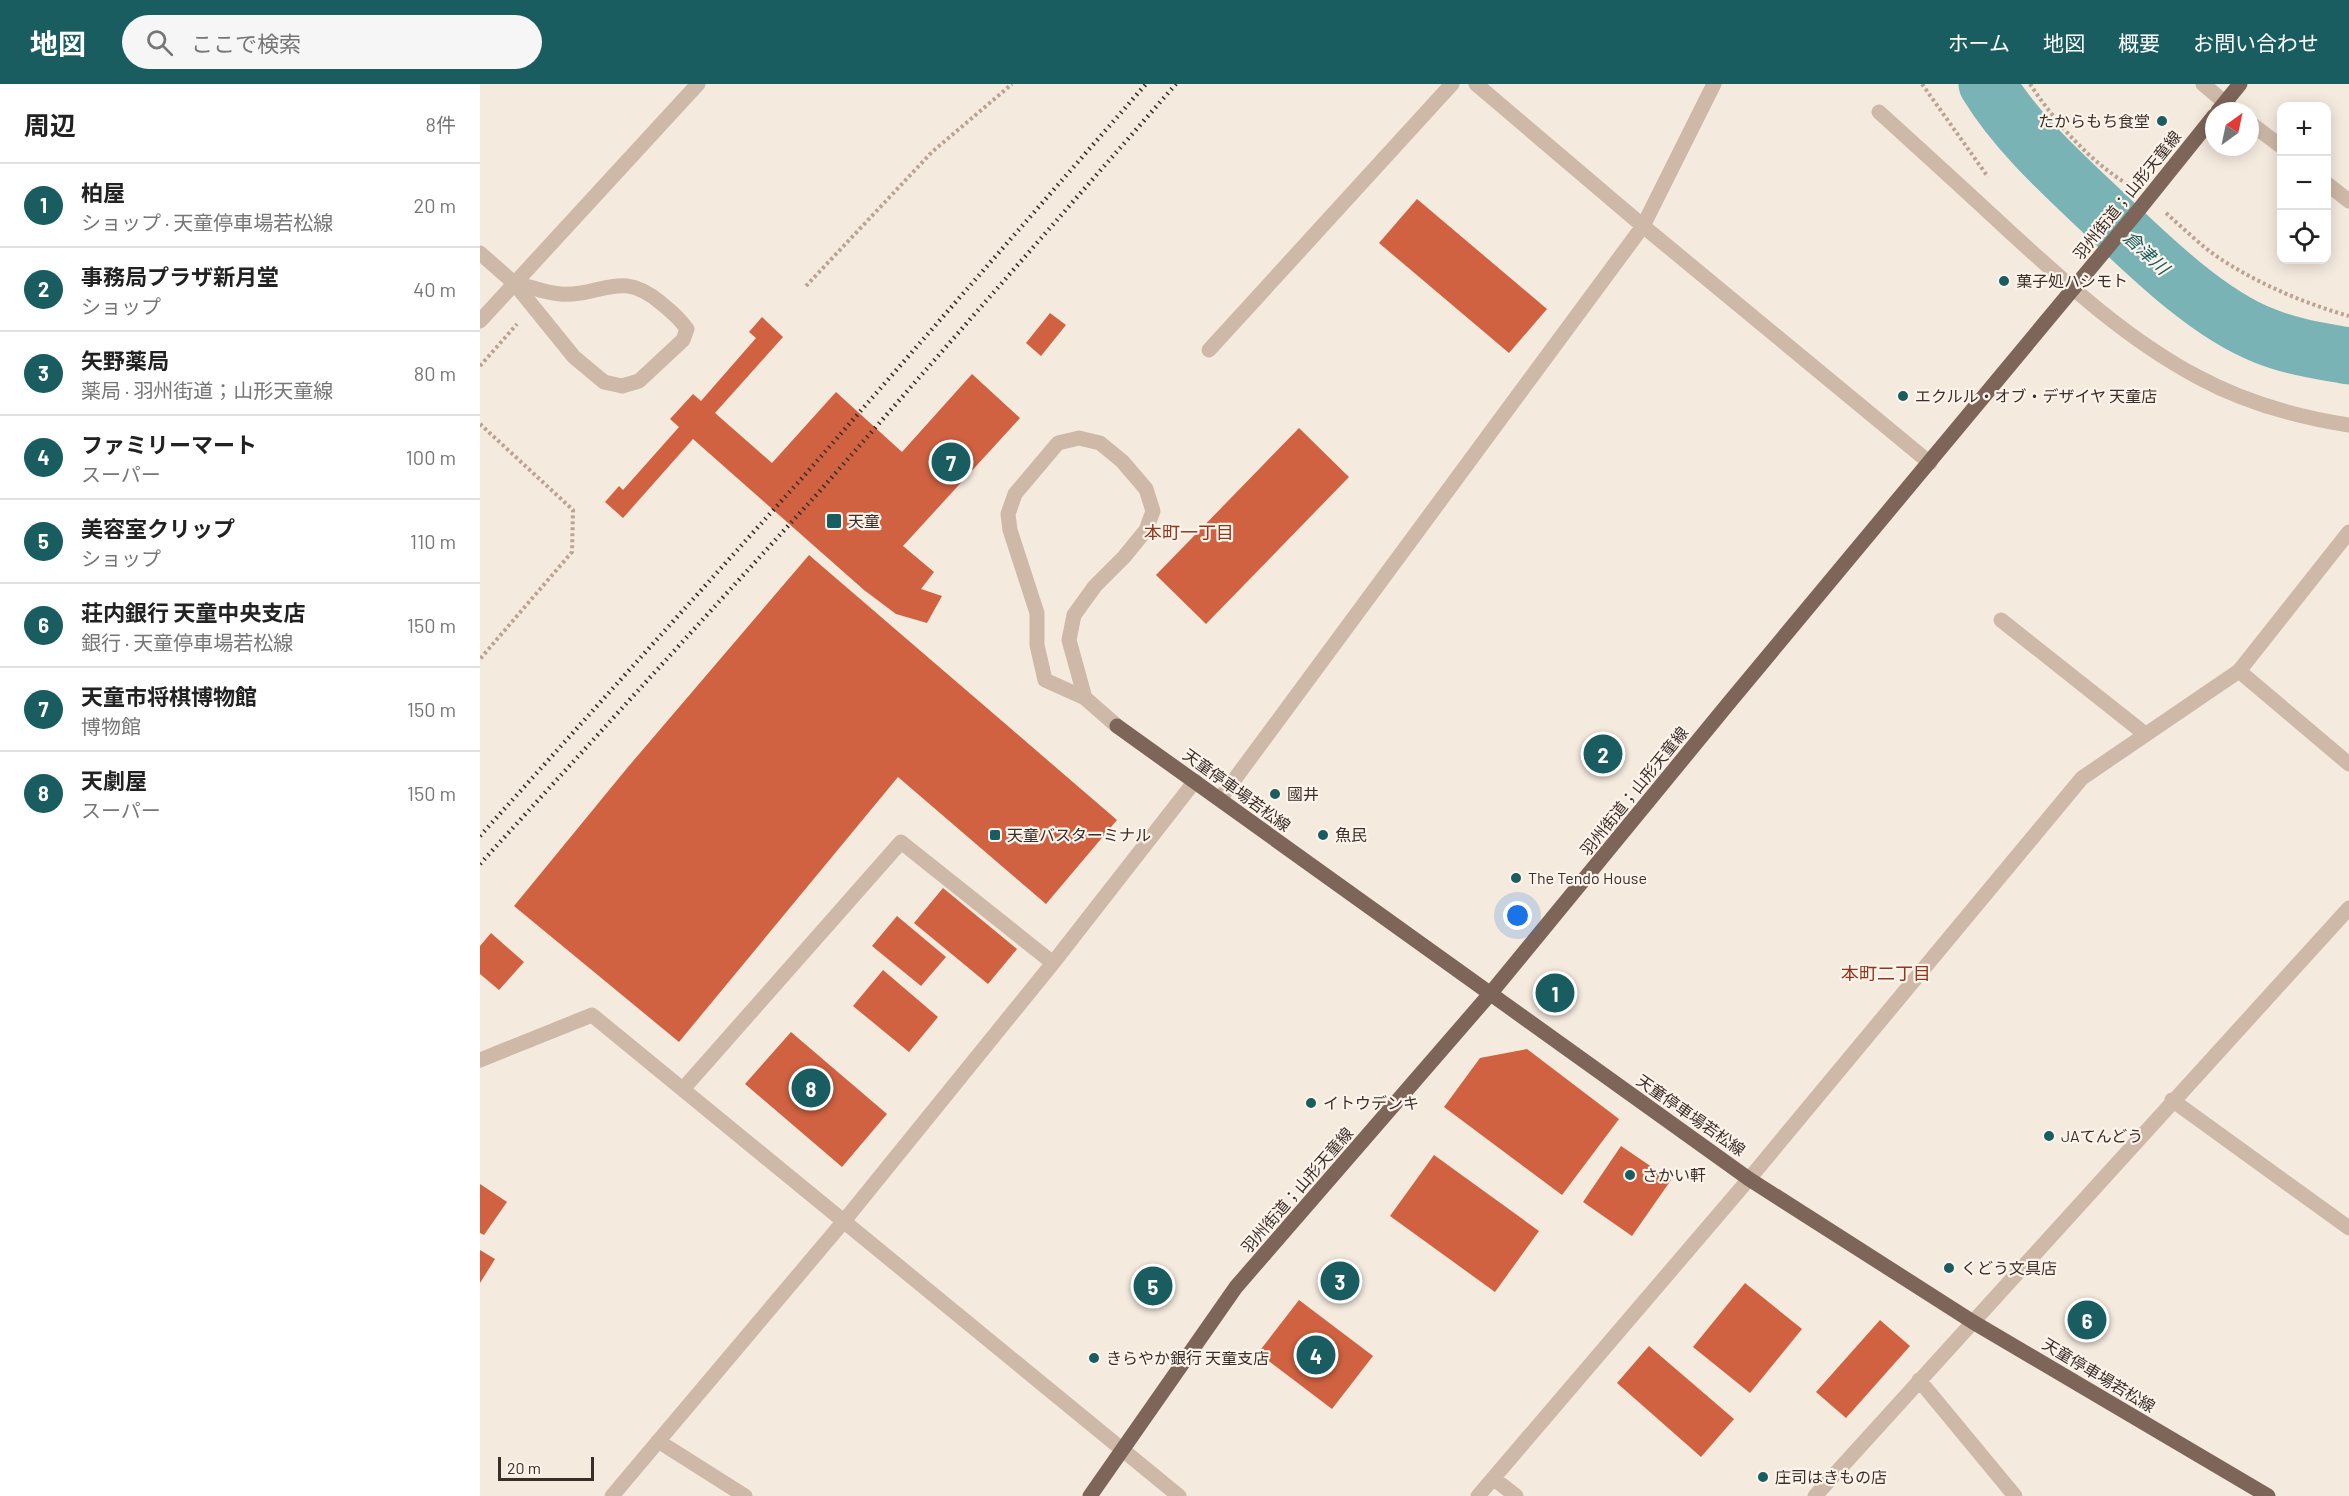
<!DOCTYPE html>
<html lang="ja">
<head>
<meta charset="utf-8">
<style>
  :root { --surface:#fff; --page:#f6f6f6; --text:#222; --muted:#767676; --line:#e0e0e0; --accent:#1a5d61 }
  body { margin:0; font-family:Barlow,"Noto Sans JP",sans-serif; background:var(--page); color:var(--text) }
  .controls { position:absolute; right:18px; top:18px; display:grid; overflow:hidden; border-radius:12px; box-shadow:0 3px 15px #0003 }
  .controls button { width:54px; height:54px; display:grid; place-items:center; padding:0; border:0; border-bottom:2px solid var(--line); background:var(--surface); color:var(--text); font:30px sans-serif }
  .compass { position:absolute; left:1725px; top:18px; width:54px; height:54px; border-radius:50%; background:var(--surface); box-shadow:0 3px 15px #0003; rotate:33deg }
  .scale { position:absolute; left:18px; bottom:15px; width:96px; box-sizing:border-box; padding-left:6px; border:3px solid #3b2e29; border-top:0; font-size:16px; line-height:21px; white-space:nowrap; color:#3b2e29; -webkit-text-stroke:4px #fcf4eb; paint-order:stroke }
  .you { position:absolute; left:1038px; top:832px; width:21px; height:21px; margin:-15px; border:4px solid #fff; border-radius:50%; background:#1a73e8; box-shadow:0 0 0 9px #1a73e833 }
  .badge { display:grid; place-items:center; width:39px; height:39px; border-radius:50%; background:var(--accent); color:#fff; font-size:20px; font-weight:700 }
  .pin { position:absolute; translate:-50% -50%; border:3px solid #fff; box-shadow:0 2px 6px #0006 }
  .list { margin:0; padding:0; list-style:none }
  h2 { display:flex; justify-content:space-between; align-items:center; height:78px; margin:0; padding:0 24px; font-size:26px }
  h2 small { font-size:20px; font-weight:400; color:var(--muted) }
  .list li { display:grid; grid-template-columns:39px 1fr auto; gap:18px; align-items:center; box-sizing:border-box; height:84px; padding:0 24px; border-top:2px solid var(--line) }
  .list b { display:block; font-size:22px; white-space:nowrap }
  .list p { margin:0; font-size:20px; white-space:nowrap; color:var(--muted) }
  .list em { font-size:20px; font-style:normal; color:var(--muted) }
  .icon { flex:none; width:33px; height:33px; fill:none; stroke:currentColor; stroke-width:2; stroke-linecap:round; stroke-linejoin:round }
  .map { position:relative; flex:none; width:1869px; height:1412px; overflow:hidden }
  header { display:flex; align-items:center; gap:36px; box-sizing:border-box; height:84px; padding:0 30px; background:var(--accent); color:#fff }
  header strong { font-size:28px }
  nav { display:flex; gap:33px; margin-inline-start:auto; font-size:21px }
  .search { width:420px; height:54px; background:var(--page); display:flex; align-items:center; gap:15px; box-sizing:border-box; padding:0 21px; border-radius:33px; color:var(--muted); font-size:22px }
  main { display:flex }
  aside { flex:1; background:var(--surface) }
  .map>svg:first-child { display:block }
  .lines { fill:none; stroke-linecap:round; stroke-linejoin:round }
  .river { stroke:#7ab3b5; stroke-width:57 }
  .building { fill:#d06241 }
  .path { stroke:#bba392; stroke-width:4; stroke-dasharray:3 3; stroke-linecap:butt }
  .minor { stroke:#ceb9a8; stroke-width:15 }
  .major { stroke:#7e6559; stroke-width:15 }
  .rail { stroke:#3b2e29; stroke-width:4.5; stroke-dasharray:1.5 4.5; stroke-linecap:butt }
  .poi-dot { fill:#1a5d61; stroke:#fcf4eb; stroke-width:2 }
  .labels { text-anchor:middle; stroke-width:4.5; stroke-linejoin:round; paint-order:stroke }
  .poi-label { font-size:16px; fill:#3b2e29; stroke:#fcf4eb; text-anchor:start }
  .street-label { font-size:16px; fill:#3b2e29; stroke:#fcf4eb }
  .water-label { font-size:18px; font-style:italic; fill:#1a5d61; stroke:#fcf4eb }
  .neighbourhood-label { font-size:18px; fill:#91361a; stroke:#fcf4eb }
</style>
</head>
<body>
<header>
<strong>地図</strong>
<div class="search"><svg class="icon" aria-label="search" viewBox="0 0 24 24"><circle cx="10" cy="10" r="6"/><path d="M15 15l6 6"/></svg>ここで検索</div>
<nav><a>ホーム</a><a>地図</a><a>概要</a><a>お問い合わせ</a></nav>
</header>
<main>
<aside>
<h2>周辺<small>8件</small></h2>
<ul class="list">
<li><span class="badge">1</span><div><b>柏屋</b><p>ショップ · 天童停車場若松線</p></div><em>20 m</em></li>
<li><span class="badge">2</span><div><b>事務局プラザ新月堂</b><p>ショップ</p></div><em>40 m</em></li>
<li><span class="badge">3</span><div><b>矢野薬局</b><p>薬局 · 羽州街道；山形天童線</p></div><em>80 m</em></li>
<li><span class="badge">4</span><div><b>ファミリーマート</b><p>スーパー</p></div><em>100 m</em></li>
<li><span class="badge">5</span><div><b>美容室クリップ</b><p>ショップ</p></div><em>110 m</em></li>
<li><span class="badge">6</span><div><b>荘内銀行 天童中央支店</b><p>銀行 · 天童停車場若松線</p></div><em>150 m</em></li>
<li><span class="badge">7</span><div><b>天童市将棋博物館</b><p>博物館</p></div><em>150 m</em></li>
<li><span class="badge">8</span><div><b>天劇屋</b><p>スーパー</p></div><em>150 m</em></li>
</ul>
</aside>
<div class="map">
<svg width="1869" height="1412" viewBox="0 0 1869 1412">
  <rect width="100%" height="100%" fill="#f5eade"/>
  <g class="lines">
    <!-- river -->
    <path class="river" d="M1507 0C1538 51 1586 93 1629 134 1672 175 1730 231 1785 252 1812 263 1841 267 1869 272"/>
  </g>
  <!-- building -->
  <path class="building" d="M937 115 1067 225 1029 269 899 159Z
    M570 229 586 241 561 272 546 259Z
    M282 233 303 253 235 329 292 379 356 308 422 368 492 290 540 334 423 462 454 488 441 505 462 512 447 539 416 530 384 506 213 355 143 434 125 418 139 402 143 406 199 343 190 335 213 310 221 317 276 254 269 248Z
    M819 344 869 393 726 540 676 491Z
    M329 471 637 736 566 820 418 693 199 958 34 822 148 683Z
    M463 804 537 865 508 900 434 839Z
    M417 832 466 873 441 902 392 862Z
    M11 849 44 878 19 906 0 890V862Z
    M403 886 458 933 429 968 373 922Z
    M311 948 407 1030 362 1083 265 1000Z
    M1047 965 1139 1035 1082 1111 964 1023 1000 974Z
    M1141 1062 1191 1096 1152 1152 1103 1118Z
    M954 1071 1059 1147 1015 1208 910 1132Z
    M0 1100 27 1118 4 1151 0 1149Z
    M0 1166 15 1175 0 1199Z
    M1265 1199 1322 1245 1270 1309 1213 1263Z
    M819 1216 893 1272 852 1325 778 1269Z
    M1400 1236 1430 1262 1366 1334 1336 1308Z
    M1169 1262 1254 1335 1221 1373 1137 1299Z"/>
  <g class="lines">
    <!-- path -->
    <path class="path" d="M1442 0 1508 93
      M1550 0C1575 38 1610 78 1649 101
      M1686 129C1703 144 1720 161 1739 174 1779 200 1823 219 1869 232
      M326 202 452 68 532 0
      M0 282 37 240
      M0 340 93 426 92 468 0 575"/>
    <!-- minor -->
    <path class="minor" d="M996 0 1163 142 1450 379
      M1723 0 1755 27
      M1399 28C1443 68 1487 108 1530 148 1588 201 1648 256 1718 293 1764 318 1817 333 1869 341
      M1770 39 1802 63
      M1846 99 1869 117
      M0 169 34 199 94 273 124 298 142 302 159 297 203 256 207 245C200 235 191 227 181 219 140 184 122 213 80 210 65 209 49 202 34 199
      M0 237 218 0
      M729 266 972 0
      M1521 536 1665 650
      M1759 587 1869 680
      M605 614 589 556 594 531 615 502 644 473 666 446 673 427 666 405 642 377 620 359 599 354 578 359 535 410 528 430 530 446 557 529V561L565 596 605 614 637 642
      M740 715 1163 142 1234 0
      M0 976 112 931 699 1412
      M203 1005 421 758 573 879
      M1692 1016 1869 1144
      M1439 1296 1535 1412
      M178 1357 265 1412
      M1013 1394 1036 1412
      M132 1412 364 1137 573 879 715 697
      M998 1412 1269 1095 1602 694 1759 587 1869 448
      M1335 1412 1869 824"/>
    <!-- major -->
    <path class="major" d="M1738 27 1760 0
      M637 642 1269 1095 1493 1238 1788 1412
      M610 1412 756 1203 1010 910 1248 620 1657 128 1734 32"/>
    <!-- rail -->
    <path class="rail" d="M0 752 323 393 666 0
      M0 780 339 408 696 0"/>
  </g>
  <!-- markers -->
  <g class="poi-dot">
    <circle cx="1682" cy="37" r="6"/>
    <circle cx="1524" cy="197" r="6"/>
    <circle cx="1423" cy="312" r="6"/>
    <rect x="346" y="429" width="16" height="16" rx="3"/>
    <circle cx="795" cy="710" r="6"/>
    <rect x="509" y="745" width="12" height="12" rx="3"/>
    <circle cx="843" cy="751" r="6"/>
    <circle cx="1036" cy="794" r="6"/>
    <circle cx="831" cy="1019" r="6"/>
    <circle cx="1569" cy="1052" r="6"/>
    <circle cx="1150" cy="1091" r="6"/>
    <circle cx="1469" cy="1184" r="6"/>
    <circle cx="614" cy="1274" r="6"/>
    <circle cx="1283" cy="1393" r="6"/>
  </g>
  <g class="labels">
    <!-- poi labels -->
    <g class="poi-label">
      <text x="1670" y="43" text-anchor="end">たからもち食堂</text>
      <text x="1536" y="203">菓子処ハシモト</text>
      <text x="1435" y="318">エクルル・オブ・デザイヤ 天童店</text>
      <text x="368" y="443">天童</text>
      <text x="807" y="716">國井</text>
      <text x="527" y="757">天童バスターミナル</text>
      <text x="855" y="757">魚民</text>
      <text x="1048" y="800">The Tendo House</text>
      <text x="843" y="1025">イトウデンキ</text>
      <text x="1581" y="1058">JAてんどう</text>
      <text x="1162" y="1097">さかい軒</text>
      <text x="1481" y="1190">くどう文具店</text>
      <text x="626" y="1280">きらやか銀行 天童支店</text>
      <text x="1295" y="1399">庄司はきもの店</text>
    </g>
    <!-- street labels -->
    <g class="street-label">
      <text transform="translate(1647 111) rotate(-51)" y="6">羽州街道；山形天童線</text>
      <text transform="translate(757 706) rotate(36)" y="6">天童停車場若松線</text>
      <text transform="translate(1154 707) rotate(-51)" y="6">羽州街道；山形天童線</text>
      <text transform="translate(1211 1031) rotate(35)" y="6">天童停車場若松線</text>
      <text transform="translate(817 1106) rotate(-49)" y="6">羽州街道；山形天童線</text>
      <text transform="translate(1619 1291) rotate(31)" y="6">天童停車場若松線</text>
    </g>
    <!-- water labels -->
    <g class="water-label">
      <text transform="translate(1666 169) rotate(43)" y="6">倉津川</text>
    </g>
    <!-- neighbourhood labels -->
    <g class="neighbourhood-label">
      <text x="709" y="455">本町一丁目</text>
      <text x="1406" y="896">本町二丁目</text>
    </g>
  </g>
</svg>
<div class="controls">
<button>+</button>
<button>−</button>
<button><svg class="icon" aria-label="locate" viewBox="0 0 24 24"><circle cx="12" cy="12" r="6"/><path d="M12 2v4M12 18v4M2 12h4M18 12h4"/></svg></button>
</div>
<svg class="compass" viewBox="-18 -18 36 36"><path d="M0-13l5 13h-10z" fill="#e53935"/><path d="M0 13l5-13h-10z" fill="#767676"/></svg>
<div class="scale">20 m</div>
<div class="you"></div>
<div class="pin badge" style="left:1075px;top:909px">1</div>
<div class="pin badge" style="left:1123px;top:670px">2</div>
<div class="pin badge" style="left:860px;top:1197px">3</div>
<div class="pin badge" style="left:836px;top:1271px">4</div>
<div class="pin badge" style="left:673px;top:1202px">5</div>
<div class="pin badge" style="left:1607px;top:1236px">6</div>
<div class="pin badge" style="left:471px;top:378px">7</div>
<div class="pin badge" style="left:331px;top:1004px">8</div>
</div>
</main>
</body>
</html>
